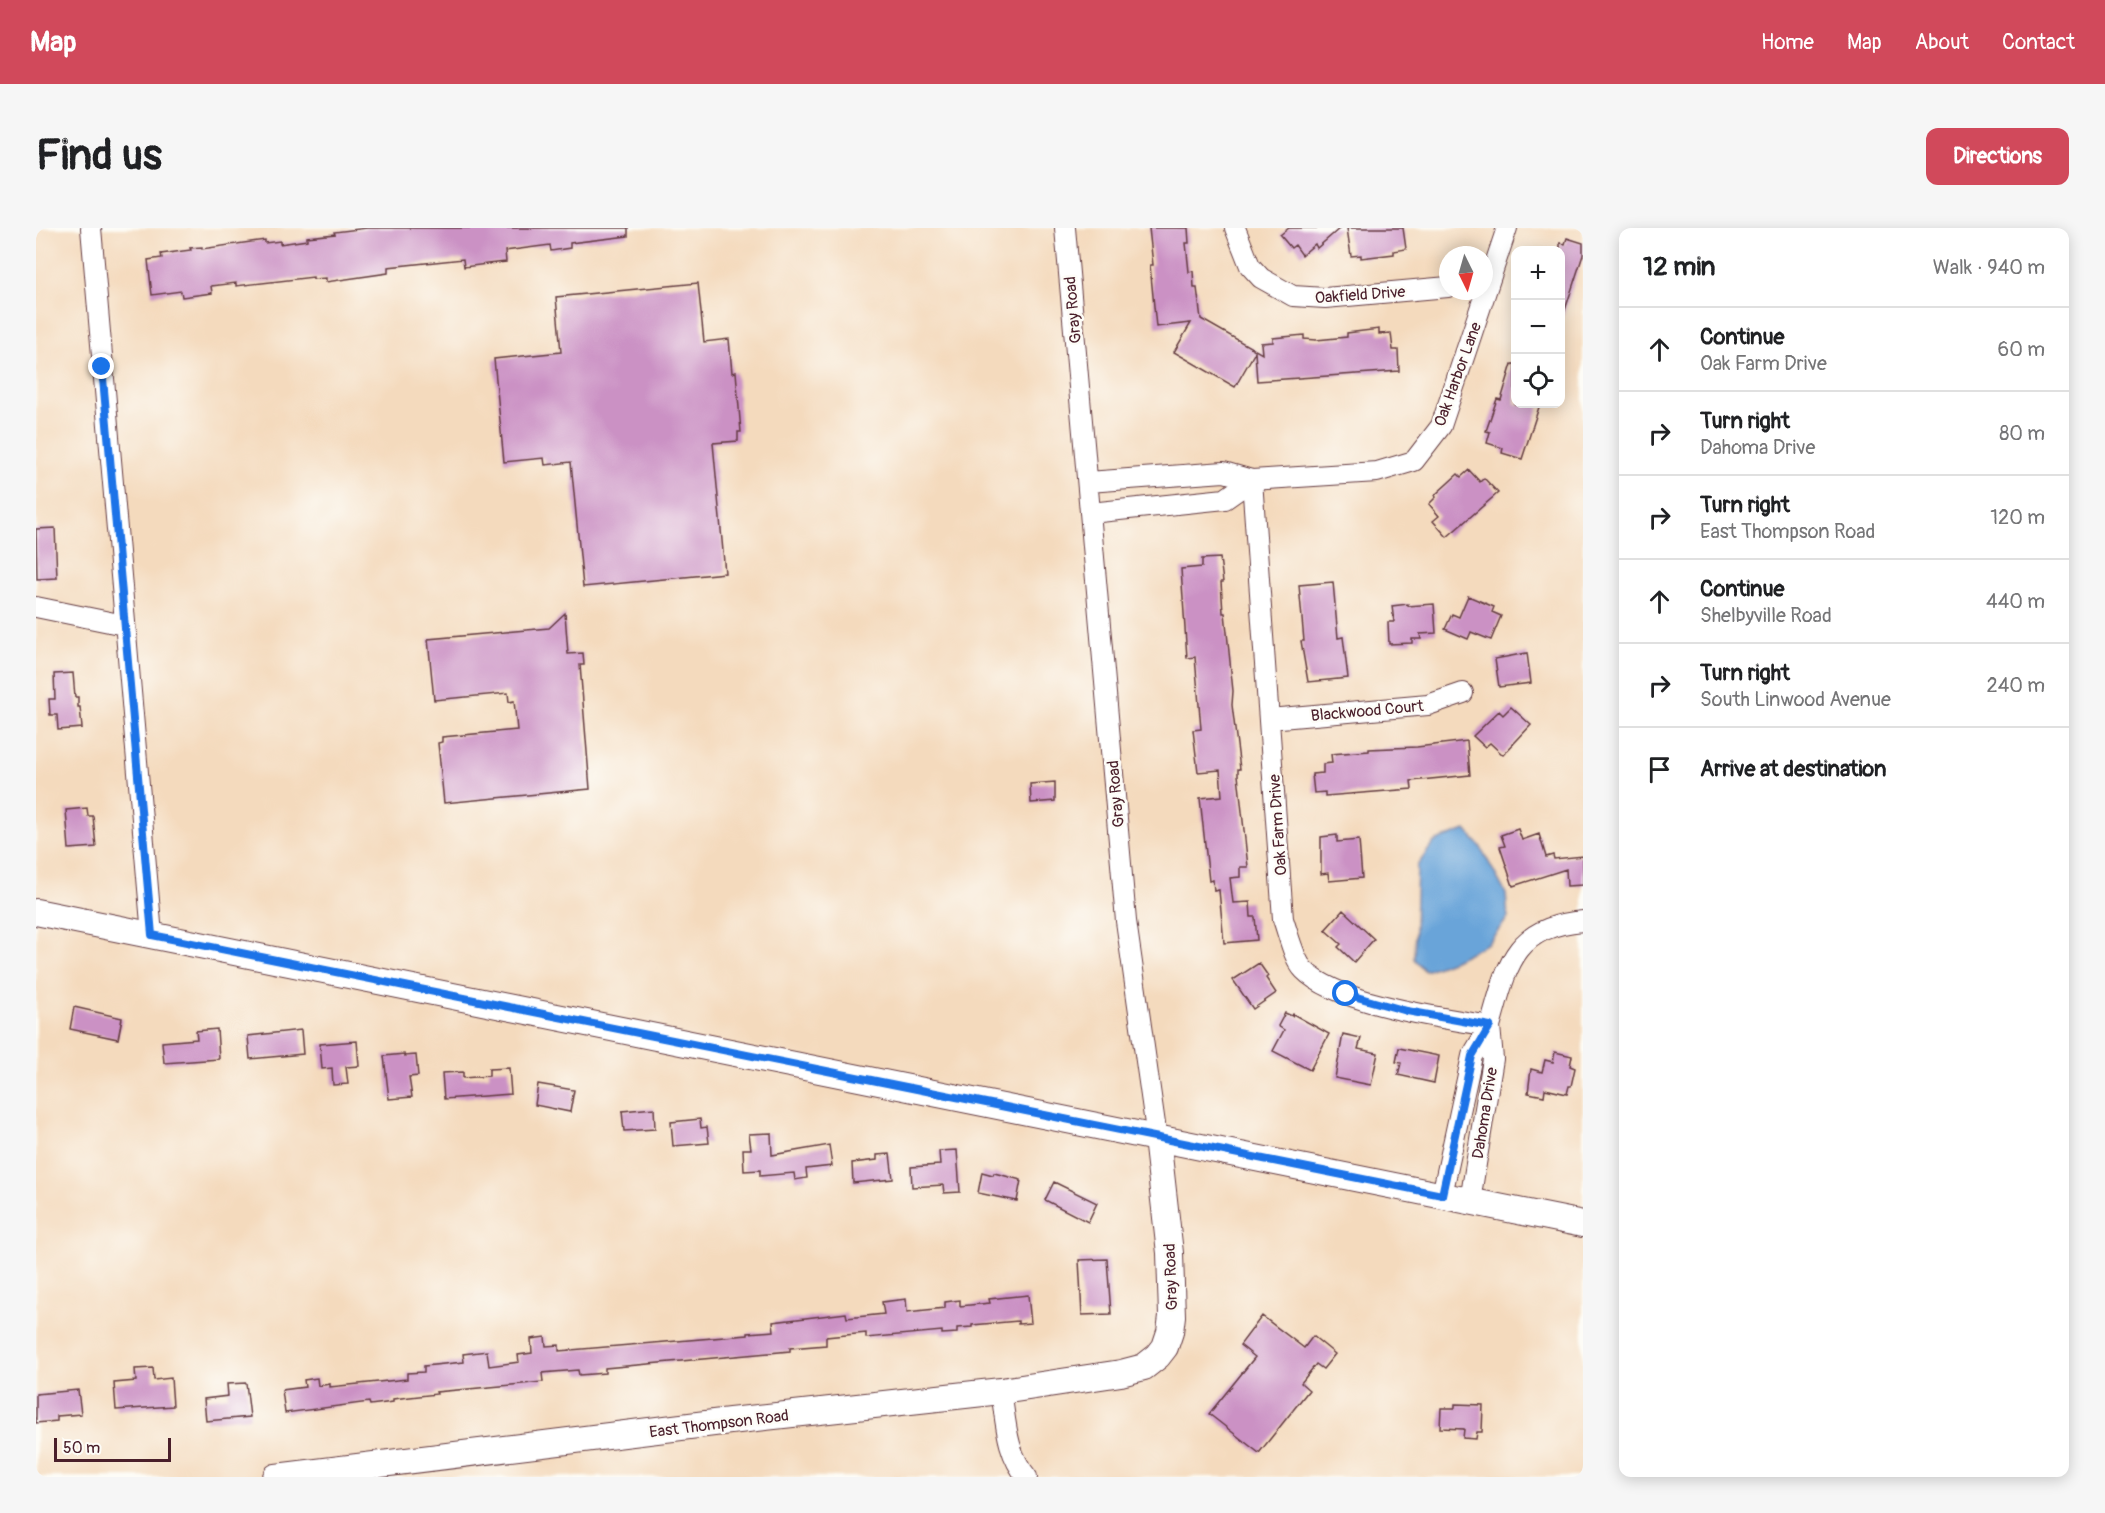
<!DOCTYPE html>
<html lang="en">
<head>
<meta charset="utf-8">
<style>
  :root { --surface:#fff; --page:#f6f6f6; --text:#202124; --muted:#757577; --line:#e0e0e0; --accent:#d1495b }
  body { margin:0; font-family:Pangolin,sans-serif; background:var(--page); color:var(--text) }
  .controls { position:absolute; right:18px; top:18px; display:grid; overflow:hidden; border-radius:12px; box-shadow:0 3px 15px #0003 }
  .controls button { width:54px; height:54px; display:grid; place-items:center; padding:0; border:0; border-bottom:2px solid var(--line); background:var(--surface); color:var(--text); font:30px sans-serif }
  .compass { position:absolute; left:1403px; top:18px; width:54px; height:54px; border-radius:50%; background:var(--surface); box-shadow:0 3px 15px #0003; rotate:175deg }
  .scale { position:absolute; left:18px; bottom:15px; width:117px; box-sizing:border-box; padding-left:6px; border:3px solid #4a1f2b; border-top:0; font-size:16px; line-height:21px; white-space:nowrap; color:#4a1f2b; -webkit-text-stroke:4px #fdfcf7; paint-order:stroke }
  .stop { position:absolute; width:18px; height:18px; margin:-14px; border:4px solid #1a73e8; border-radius:50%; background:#fff }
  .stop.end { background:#1a73e8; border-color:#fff; box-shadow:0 2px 6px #0008 }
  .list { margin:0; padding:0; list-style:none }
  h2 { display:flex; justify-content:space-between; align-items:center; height:78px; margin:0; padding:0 24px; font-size:26px }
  h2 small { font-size:20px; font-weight:400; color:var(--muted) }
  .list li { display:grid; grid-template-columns:39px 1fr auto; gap:18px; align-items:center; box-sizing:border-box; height:84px; padding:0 24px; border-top:2px solid var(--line) }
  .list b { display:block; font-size:22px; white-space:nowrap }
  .list p { margin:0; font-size:20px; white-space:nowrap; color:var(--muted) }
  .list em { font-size:20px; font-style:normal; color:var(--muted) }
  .icon { flex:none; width:33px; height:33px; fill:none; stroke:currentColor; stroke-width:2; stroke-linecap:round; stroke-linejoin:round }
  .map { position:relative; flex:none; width:1547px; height:1249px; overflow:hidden; border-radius:12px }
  header { display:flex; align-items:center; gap:36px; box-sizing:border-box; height:84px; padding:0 30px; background:var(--accent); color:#fff }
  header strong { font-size:28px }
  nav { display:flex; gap:33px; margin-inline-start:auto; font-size:21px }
  .intro { display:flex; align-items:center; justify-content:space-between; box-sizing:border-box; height:144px; padding:0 36px }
  h1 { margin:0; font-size:42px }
  .button { padding:15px 27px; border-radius:12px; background:var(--accent); color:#fff; font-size:21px; font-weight:700 }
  main { display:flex; gap:36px; padding:0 36px }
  aside { flex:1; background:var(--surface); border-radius:12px; box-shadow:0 3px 15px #0003 }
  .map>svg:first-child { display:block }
  .water { fill:#69a4d9; stroke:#5a6282; stroke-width:1.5 }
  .building { fill:#cb91c4 }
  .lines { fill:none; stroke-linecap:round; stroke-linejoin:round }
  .minor-casing { stroke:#643b41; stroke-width:22 }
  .major-casing { stroke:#643b41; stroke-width:28 }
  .minor { stroke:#fff; stroke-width:20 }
  .major { stroke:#fff; stroke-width:26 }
  .route { stroke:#1a73e8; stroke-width:8 }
  .labels { text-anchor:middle; stroke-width:5; stroke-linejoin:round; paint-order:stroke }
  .street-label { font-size:16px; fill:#4a1f2b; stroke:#fdfcf7 }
</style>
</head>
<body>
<header>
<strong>Map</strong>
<nav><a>Home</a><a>Map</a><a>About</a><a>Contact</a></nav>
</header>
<div class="intro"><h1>Find us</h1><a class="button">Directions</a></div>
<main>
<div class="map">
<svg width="1547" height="1249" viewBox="0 0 1547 1249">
  <rect width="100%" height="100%" fill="#fdfcf7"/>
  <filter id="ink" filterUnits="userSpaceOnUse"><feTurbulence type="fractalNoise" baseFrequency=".0167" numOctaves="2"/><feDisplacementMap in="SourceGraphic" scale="12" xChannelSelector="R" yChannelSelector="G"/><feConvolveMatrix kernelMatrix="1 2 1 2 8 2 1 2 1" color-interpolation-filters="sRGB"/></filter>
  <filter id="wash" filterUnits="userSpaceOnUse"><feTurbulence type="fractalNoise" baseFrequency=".008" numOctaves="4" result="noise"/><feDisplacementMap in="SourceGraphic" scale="24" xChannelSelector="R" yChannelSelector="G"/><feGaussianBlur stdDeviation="1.35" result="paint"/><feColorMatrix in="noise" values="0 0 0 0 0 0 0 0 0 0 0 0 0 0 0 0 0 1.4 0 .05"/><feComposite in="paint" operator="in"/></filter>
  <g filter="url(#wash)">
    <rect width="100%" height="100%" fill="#f4dabd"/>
    <!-- water -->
    <path class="water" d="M1430 602 1444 618 1470 666 1472 690 1452 715 1418 732 1389 743 1378 731 1381 638 1398 614Z"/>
    <g id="blocks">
      <!-- building -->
      <path class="building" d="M331 0H592V8L534 15V20L515 23 514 17 469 23 470 34 451 36 428 39 427 31 352 39V45L290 54V50L277 51V49L200 58V55L175 58 176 65 146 69 145 63 116 67 112 32 126 30 125 26 155 22 154 20 166 19V21L229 12V15L244 13V16L271 12V9L299 6 298 4Z
        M1113 0H1152L1153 15H1150L1153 44 1157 43 1158 60H1161L1165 91 1226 126 1225 115 1237 114V110L1268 107V111L1280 112 1311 109V105L1343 101V106L1355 105 1357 122H1362L1363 143 1221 153 1219 124 1199 159 1138 124 1155 95 1120 99 1114 37H1117Z
        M1253 0H1304L1281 20 1279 16 1266 27 1259 17 1255 20 1244 7Z
        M1311 0H1367L1370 21 1358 23V26L1325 30V27L1315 28Z
        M1531 10 1547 15V27L1527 88H1524V15L1529 16Z
        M662 55 668 114 693 111 696 145 700 144 705 204H702V213L677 215 689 345 547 359 535 234 509 237 508 230 468 234 458 131 525 124 520 69Z
        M1476 136H1479V176H1504L1486 231 1466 225 1467 220 1451 215 1454 204 1450 203 1461 171 1465 172Z
        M1433 242 1444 254 1448 250 1462 265 1411 309 1397 293 1403 288 1393 276 1400 269 1399 267 1422 246 1425 249Z
        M19 300 21 350 1 351 0 301Z
        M1184 330 1187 354H1185L1187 385H1189L1197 463 1196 477 1204 541H1202V547L1212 639H1204V649L1194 650 1197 675 1214 674 1215 689H1219L1221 712 1188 715 1183 662 1178 663 1177 652 1173 653 1164 570 1186 568 1184 542 1162 544 1157 502 1165 501 1159 429 1151 430 1145 341 1166 339V331Z
        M1297 354 1302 410 1307 409 1312 450 1272 454 1265 413H1268L1263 357Z
        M1432 368 1458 379 1456 384 1465 388 1455 412 1435 404 1432 411 1409 401 1416 386 1423 389Z
        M1372 376V378L1398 376 1400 405 1384 406 1385 411H1376V415L1353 416 1352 394H1358L1356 378Z
        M529 385 532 426 547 425 548 437H544L554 561 408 575 402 515 406 514V509L481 502 478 473 473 474 472 465 398 472 392 411 513 400Z
        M1491 425 1495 455 1463 459 1459 431Z
        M37 445 39 469H42V479H44L46 500 22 502 21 487H14L13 471H19L18 446Z
        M1475 479 1495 497 1467 527 1454 515 1449 519 1437 508 1463 483 1467 487Z
        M1431 513 1434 547 1375 553 1376 561 1289 568V564L1278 565 1276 546 1287 545V536L1296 535 1295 526 1333 523V521L1381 519Z
        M1019 554V573L995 575 994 556Z
        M51 580 52 588H57L60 619 33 621 30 582Z
        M1482 601 1486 612 1503 606 1510 629 1517 627 1518 631 1547 628V657L1531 658 1530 641 1477 658 1464 619 1469 618 1465 607Z
        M1301 607V614L1323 612 1326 650 1293 653 1292 645 1285 646V609Z
        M1307 682 1338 711 1318 734 1302 719 1305 716 1289 702Z
        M1223 735 1232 748 1230 750 1240 765 1217 781 1197 752Z
        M38 779 86 790 82 811 34 801Z
        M1249 785 1256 788 1257 786 1293 806 1274 842 1237 823 1248 802 1242 798Z
        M181 801 183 831 128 835 126 814 161 811 160 803Z
        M265 802 267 826 214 831 212 808Z
        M1307 806 1325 810 1322 821 1342 825 1335 857 1299 850Z
        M321 813 323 838 310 839 312 856 297 857 296 840 286 841 284 816Z
        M1363 820 1403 828 1398 855 1362 847 1365 835 1360 834Z
        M1519 824 1536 828 1534 838 1539 840 1535 858H1533L1531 866 1509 861 1508 868 1492 865 1495 841 1506 844 1509 832 1517 834Z
        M368 826V828L380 827 382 848 373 849 376 869 353 871 348 828Z
        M473 840 475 866 408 871 406 845 427 844V850L453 848V841Z
        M502 856 538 862 534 884 499 877Z
        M618 880 619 901 588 903 586 883Z
        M664 891 665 900 671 899 673 915 637 918 635 894Z
        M735 905 736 927 793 917 796 938 770 941 771 950 759 952 758 945 724 948V942L708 943 707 921H715L713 906Z
        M921 922 924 964 908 965 907 957 876 959 875 939 904 937 903 923Z
        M854 926 857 951 817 955 816 935 841 932V927Z
        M946 944 957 947 958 945 985 952 981 973 942 965Z
        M1018 954 1061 975 1052 994 1009 972Z
        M1071 1031 1075 1086 1046 1087 1043 1032Z
        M992 1067 995 1095 982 1096V1093L936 1097V1099L921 1100V1105L906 1106V1103L830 1110V1105L790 1109V1117L754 1120V1123L569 1140V1145L543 1147 542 1142 506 1145 507 1154 400 1164 401 1166 357 1171V1174L334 1177 333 1174 249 1185 246 1162 269 1159 268 1152 281 1150 282 1158 294 1156V1159L371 1151V1145L388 1144V1138L428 1134 427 1126 451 1123 453 1138 483 1134 482 1127 496 1125 495 1111 509 1109 510 1118 523 1117V1123L712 1107V1105L738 1103 737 1094 810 1085 811 1090 848 1086 846 1074 870 1071 871 1084 909 1080V1074L924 1072V1078L954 1075 953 1071Z
        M1226 1088 1268 1120 1277 1108 1299 1126 1287 1141 1280 1136 1265 1155 1273 1162 1223 1225 1173 1186 1219 1129 1204 1117Z
        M117 1140 118 1152 135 1150 137 1178 80 1182 78 1155 100 1153 99 1141Z
        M210 1155 214 1189 170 1193 168 1171 192 1168 191 1156Z
        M42 1162 45 1186 21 1188V1193L0 1195V1166Z
        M1419 1176 1447 1177 1446 1204H1441L1440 1211 1427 1210 1428 1201 1404 1200 1405 1180H1419Z"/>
    </g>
  </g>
  <g filter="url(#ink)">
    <use href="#blocks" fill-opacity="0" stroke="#643b41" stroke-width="1.5"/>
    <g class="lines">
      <!-- minor casing -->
      <g class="minor-casing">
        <path id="minor" d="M55 0 116 707
          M1029 0 1090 693 1121 910
          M1199 0 1214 38 1225 50 1257 68 1289 70 1412 59
          M1471 0 1405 198 1378 233 1341 244 1216 252 1247 691C1252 705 1258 732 1268 742 1301 776 1407 790 1454 798 1471 739 1476 699 1547 693
          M1052 254 1188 244 1216 252 1189 271 1054 285
          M0 379 88 397
          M1233 491 1392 477 1427 465
          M1406 967 1436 828 1454 798 1457 831 1434 973
          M965 1163C970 1193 970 1225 991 1249"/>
      </g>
      <!-- major casing -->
      <g class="major-casing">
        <path id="major" d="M0 684 1547 996
          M240 1249 694 1193 965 1163 1085 1145 1108 1139 1122 1128 1129 1119 1134 1104 1136 1088 1134 1025 1121 910"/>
      </g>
      <!-- minor -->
      <use href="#minor" class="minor"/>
      <!-- major -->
      <use href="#major" class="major"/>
    </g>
  </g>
  <g class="lines" filter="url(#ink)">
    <!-- route -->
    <path class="route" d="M66 139 116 707 1406 967 1436 828 1454 798 1371 783 1310 766"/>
  </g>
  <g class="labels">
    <!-- street labels -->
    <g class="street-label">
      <text transform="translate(1324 66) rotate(-4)" y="6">Oakfield Drive</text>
      <text transform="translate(1036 82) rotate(-95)" y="6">Gray Road</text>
      <text transform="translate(1421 146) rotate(-70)" y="6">Oak Harbor Lane</text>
      <text transform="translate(1331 482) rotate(-5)" y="6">Blackwood Court</text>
      <text transform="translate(1079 566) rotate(-95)" y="6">Gray Road</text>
      <text transform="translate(1241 597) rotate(-94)" y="6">Oak Farm Drive</text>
      <text transform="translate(1448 885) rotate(-81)" y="6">Dahoma Drive</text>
      <text transform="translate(1134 1049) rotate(-92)" y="6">Gray Road</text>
      <text transform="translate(683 1195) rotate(-7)" y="6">East Thompson Road</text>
    </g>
  </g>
</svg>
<div class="controls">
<button>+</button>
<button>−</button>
<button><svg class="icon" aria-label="locate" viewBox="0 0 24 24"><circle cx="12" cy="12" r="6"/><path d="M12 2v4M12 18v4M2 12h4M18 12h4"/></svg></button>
</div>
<svg class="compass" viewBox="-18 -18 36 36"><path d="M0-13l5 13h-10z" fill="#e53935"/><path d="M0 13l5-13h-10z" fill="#757577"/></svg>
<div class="scale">50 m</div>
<div class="stop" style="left:1310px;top:766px"></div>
<div class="stop end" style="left:66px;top:139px"></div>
</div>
<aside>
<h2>12 min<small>Walk · 940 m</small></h2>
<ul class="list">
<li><svg class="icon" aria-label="ahead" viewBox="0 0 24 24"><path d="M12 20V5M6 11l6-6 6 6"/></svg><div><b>Continue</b><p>Oak Farm Drive</p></div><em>60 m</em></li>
<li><svg class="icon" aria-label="right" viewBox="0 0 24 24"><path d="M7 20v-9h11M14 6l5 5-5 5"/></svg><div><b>Turn right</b><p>Dahoma Drive</p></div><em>80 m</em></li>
<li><svg class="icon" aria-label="right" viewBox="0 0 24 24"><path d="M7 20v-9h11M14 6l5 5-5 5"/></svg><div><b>Turn right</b><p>East Thompson Road</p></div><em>120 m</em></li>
<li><svg class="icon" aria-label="ahead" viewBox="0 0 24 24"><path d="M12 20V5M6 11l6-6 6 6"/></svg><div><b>Continue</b><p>Shelbyville Road</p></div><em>440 m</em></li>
<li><svg class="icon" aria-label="right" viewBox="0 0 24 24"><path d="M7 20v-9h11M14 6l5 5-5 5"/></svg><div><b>Turn right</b><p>South Linwood Avenue</p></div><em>240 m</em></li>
<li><svg class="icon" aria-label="arrive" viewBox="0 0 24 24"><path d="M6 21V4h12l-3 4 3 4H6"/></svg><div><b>Arrive at destination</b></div></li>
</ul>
</aside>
</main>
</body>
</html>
